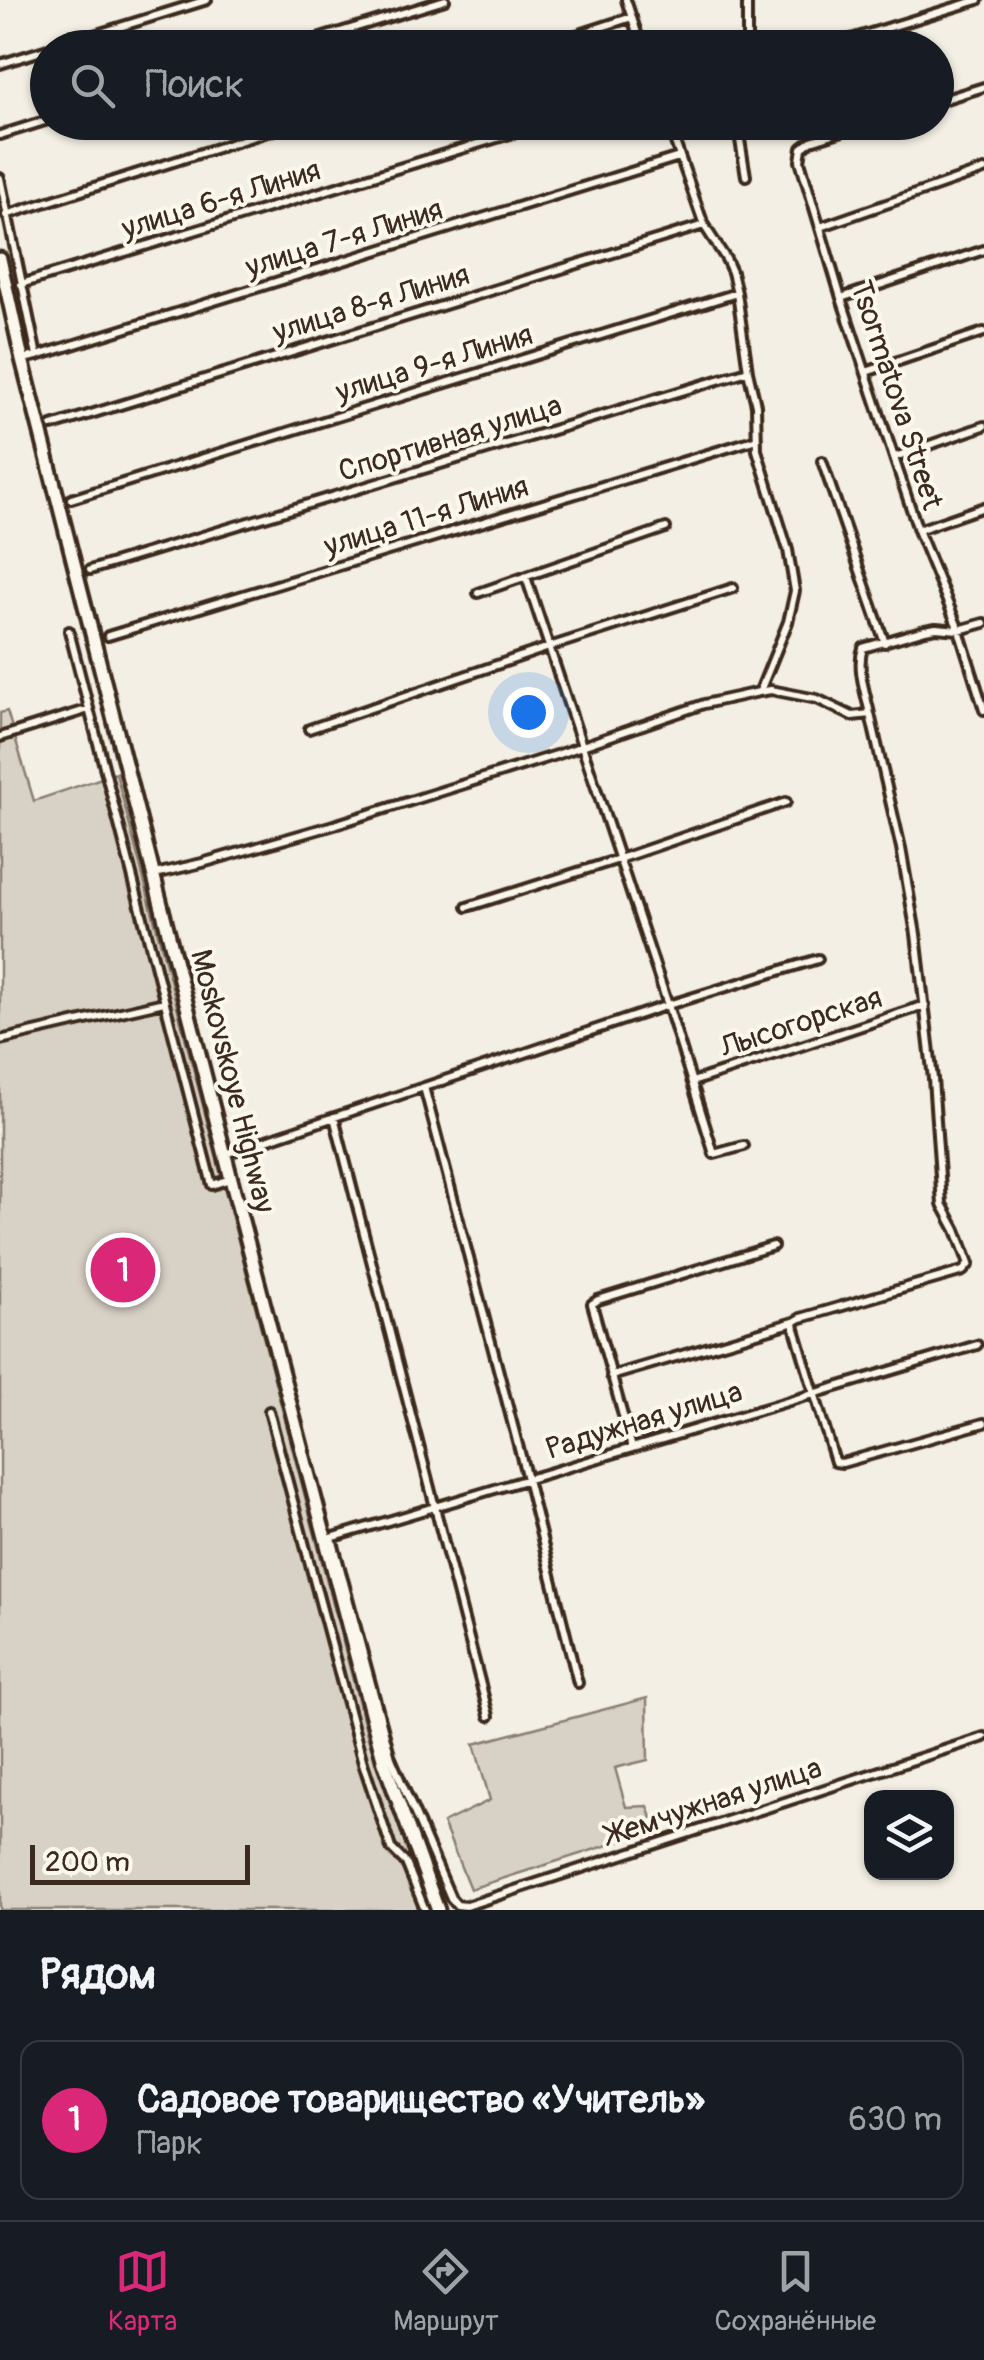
<!DOCTYPE html>
<html lang="ru">
<head>
<meta charset="utf-8">
<style>
  :root { --surface:#171b24; --page:#242831; --text:#f1f3f6; --muted:#9ea1a6; --line:#363941; --accent:#db2777 }
  body { margin:0; font-family:Pangolin,sans-serif; background:var(--page); color:var(--text) }
  .controls { position:absolute; right:30px; bottom:30px; display:grid; overflow:hidden; border-radius:20px; box-shadow:0 2px 8px #0004 }
  .controls button { width:90px; height:90px; display:grid; place-items:center; padding:0; border:0; border-bottom:2px solid var(--line); background:var(--surface); color:var(--text); font:50px sans-serif }
  .scale { position:absolute; left:30px; bottom:25px; width:220px; box-sizing:border-box; padding-left:10px; border:5px solid #3b2a1e; border-top:0; font-size:28px; line-height:35px; white-space:nowrap; color:#3b2a1e; -webkit-text-stroke:8px #fbf7ec; paint-order:stroke }
  .you { position:absolute; left:528px; top:712px; width:35px; height:35px; margin:-25px; border:8px solid #fff; border-radius:50%; background:#1a73e8; box-shadow:0 0 0 15px #1a73e833 }
  .badge { display:grid; place-items:center; width:65px; height:65px; border-radius:50%; background:var(--accent); color:#fff; font-size:32px; font-weight:700 }
  .pin { position:absolute; translate:-50% -50%; border:5px solid #fff; box-shadow:0 2px 10px #0006 }
  .list { margin:0; padding:0; list-style:none }
  h2 { display:flex; justify-content:space-between; align-items:center; height:130px; margin:0; padding:0 40px; font-size:42px }
  h2 small { font-size:32px; font-weight:400; color:var(--muted) }
  .list li { display:grid; grid-template-columns:65px 1fr auto; gap:30px; align-items:center; box-sizing:border-box; height:160px; margin:0 20px 20px; padding:0 20px; border:2px solid var(--line); border-radius:20px }
  .list b { display:block; font-size:38px; white-space:nowrap }
  .list p { margin:0; font-size:32px; white-space:nowrap; color:var(--muted) }
  .list em { font-size:32px; font-style:normal; color:var(--muted) }
  .icon { flex:none; width:55px; height:55px; fill:none; stroke:currentColor; stroke-width:2; stroke-linecap:round; stroke-linejoin:round }
  .map { position:relative; flex:none; width:984px; height:1910px; overflow:hidden }
  .search { position:absolute; background:var(--surface); box-shadow:0 2px 8px #0004; left:30px; right:30px; top:30px; height:110px; display:flex; align-items:center; gap:25px; box-sizing:border-box; padding:0 35px; border-radius:55px; color:var(--muted); font-size:38px }
  .sheet { height:310px; background:var(--surface) }
  nav { display:flex; justify-content:space-around; align-items:center; box-sizing:border-box; height:140px; border-top:2px solid var(--line); background:var(--surface); font-size:28px; color:var(--muted) }
  nav a { display:grid; justify-items:center; gap:5px }
  nav .on { color:var(--accent) }
  .map>svg:first-child { display:block }
  .green { fill:#d8d1c6; stroke:#8a7e72; stroke-width:2.5 }
  .lines { fill:none; stroke-linecap:round; stroke-linejoin:round }
  .street-casing { stroke:#3b2a1e; stroke-width:14 }
  .highway-casing { stroke:#3b2a1e; stroke-width:19 }
  .street { stroke:#fbf7ec; stroke-width:6 }
  .highway { stroke:#fbf7ec; stroke-width:11 }
  .labels { text-anchor:middle; stroke-width:8; stroke-linejoin:round; paint-order:stroke }
  .street-label { font-size:30px; fill:#3b2a1e; stroke:#fbf7ec }
</style>
</head>
<body>
<div class="map">
<svg width="984" height="1910" viewBox="0 0 984 1910">
  <rect width="100%" height="100%" fill="#f3efe4"/>
  <filter id="ink" filterUnits="userSpaceOnUse"><feTurbulence type="fractalNoise" baseFrequency=".01" numOctaves="2"/><feDisplacementMap in="SourceGraphic" scale="20" xChannelSelector="R" yChannelSelector="G"/><feConvolveMatrix kernelMatrix="1 2 1 2 8 2 1 2 1" color-interpolation-filters="sRGB"/></filter>
  <g filter="url(#ink)">
    <!-- green -->
    <path class="green" d="M7 711 34 801 116 773 368 1738 432 1910H0V713Z
      M647 1698 648 1760 615 1768 626 1807 648 1806 656 1830 470 1889 443 1823 490 1800 474 1744Z"/>
    <g class="lines">
      <!-- street casing -->
      <g class="street-casing">
        <path id="street" d="M626 0 642 48
          M52 48 207 0
          M288 48 445 0
          M537 48 632 17
          M747 48V0
          M822 48 978 0
          M0 64 48 49
          M936 102 984 87
          M737 122 746 176
          M871 122 811 141 802 148 800 161 841 298 918 530 959 630 984 710
          M0 135 48 120
          M0 178 37 356
          M6 215 299 122
          M820 227 984 170
          M21 284 549 122
          M841 298 984 250
          M23 359 37 356 679 157
          M748 371 756 405 757 450 788 550 795 591 788 622 760 691
          M866 372 984 332
          M52 426 704 225
          M895 457 984 426
          M822 461 885 643
          M71 499 737 293 732 272 726 259 704 225 668 122
          M918 530 984 507
          M90 570 748 371 737 293
          M526 577 668 1005 714 1154 744 1146
          M478 593 666 528
          M69 631 212 1185 230 1179
          M108 636 757 439
          M870 714C866 694 856 668 863 648L925 630 936 628 959 630 984 623
          M309 729 549 647 733 588
          M0 737 89 709
          M155 874 202 863 334 825 556 755 704 704 759 692 771 690 817 699 852 716 870 714 901 848 916 934 933 1079 942 1204 956 1230 969 1264 963 1271 801 1318 794 1322 795 1329 835 1462 842 1463 984 1423
          M467 907 619 859 786 802
          M0 1040 164 1002
          M692 1082 925 1005
          M424 1087 527 1479 578 1683
          M334 1117 489 1716
          M225 1154 668 1005 818 959
          M611 1376 794 1322
          M269 1411 363 1763 391 1848 406 1863 425 1910
          M632 1448 592 1304 598 1300 773 1246
          M331 1538 977 1345
          M332 1538 391 1758 451 1898 457 1905 466 1906 984 1737"/>
      </g>
      <!-- highway casing -->
      <g class="highway-casing">
        <path id="highway" d="M0 259 22 359 231 1179 384 1762 438 1910"/>
      </g>
      <!-- street -->
      <use href="#street" class="street"/>
      <!-- highway -->
      <use href="#highway" class="highway"/>
    </g>
  </g>
  <g class="labels">
    <!-- street labels -->
    <g class="street-label">
      <text transform="translate(221 199) rotate(-17)" y="10">улица 6-я Линия</text>
      <text transform="translate(344 238) rotate(-17)" y="10">улица 7-я Линия</text>
      <text transform="translate(371 303) rotate(-17)" y="10">улица 8-я Линия</text>
      <text transform="translate(434 363) rotate(-17)" y="10">улица 9-я Линия</text>
      <text transform="translate(897 395) rotate(72)" y="10">Tsormatova Street</text>
      <text transform="translate(450 438) rotate(-17)" y="10">Спортивная улица</text>
      <text transform="translate(426 516) rotate(-17)" y="10">улица 11-я Линия</text>
      <text transform="translate(801 1022) rotate(-18)" y="10">Лысогорская</text>
      <text transform="translate(233 1081) rotate(76)" y="10">Moskovskoye Highway</text>
      <text transform="translate(644 1420) rotate(-17)" y="10">Радужная улица</text>
      <text transform="translate(714 1801) rotate(-18)" y="10">Жемчужная улица</text>
    </g>
  </g>
</svg>
<div class="controls">
<button><svg class="icon" aria-label="layers" viewBox="0 0 24 24"><path d="M12 4l9 5-9 5-9-5zM3 14l9 5 9-5"/></svg></button>
</div>
<div class="scale">200 m</div>
<div class="you"></div>
<div class="pin badge" style="left:123px;top:1270px">1</div>
<div class="search"><svg class="icon" aria-label="search" viewBox="0 0 24 24"><circle cx="10" cy="10" r="6"/><path d="M15 15l6 6"/></svg>Поиск</div>
</div>
<section class="sheet">
<h2>Рядом<small></small></h2>
<ul class="list">
<li><span class="badge">1</span><div><b>Садовое товарищество «Учитель»</b><p>Парк</p></div><em>630 m</em></li>
</ul>
</section>
<nav>
<a class="on"><svg class="icon" aria-label="map" viewBox="0 0 24 24"><path d="M3 6l6-2 6 2 6-2v14l-6 2-6-2-6 2zM9 4v14M15 6v14"/></svg>Карта</a>
<a><svg class="icon" aria-label="directions" viewBox="0 0 24 24"><path d="M12 3l9 9-9 9-9-9zM9 14v-3h6M13 9l2 2-2 2"/></svg>Маршрут</a>
<a><svg class="icon" aria-label="saved" viewBox="0 0 24 24"><path d="M7 4h10v16l-5-4-5 4z"/></svg>Сохранённые</a>
</nav>
</body>
</html>
